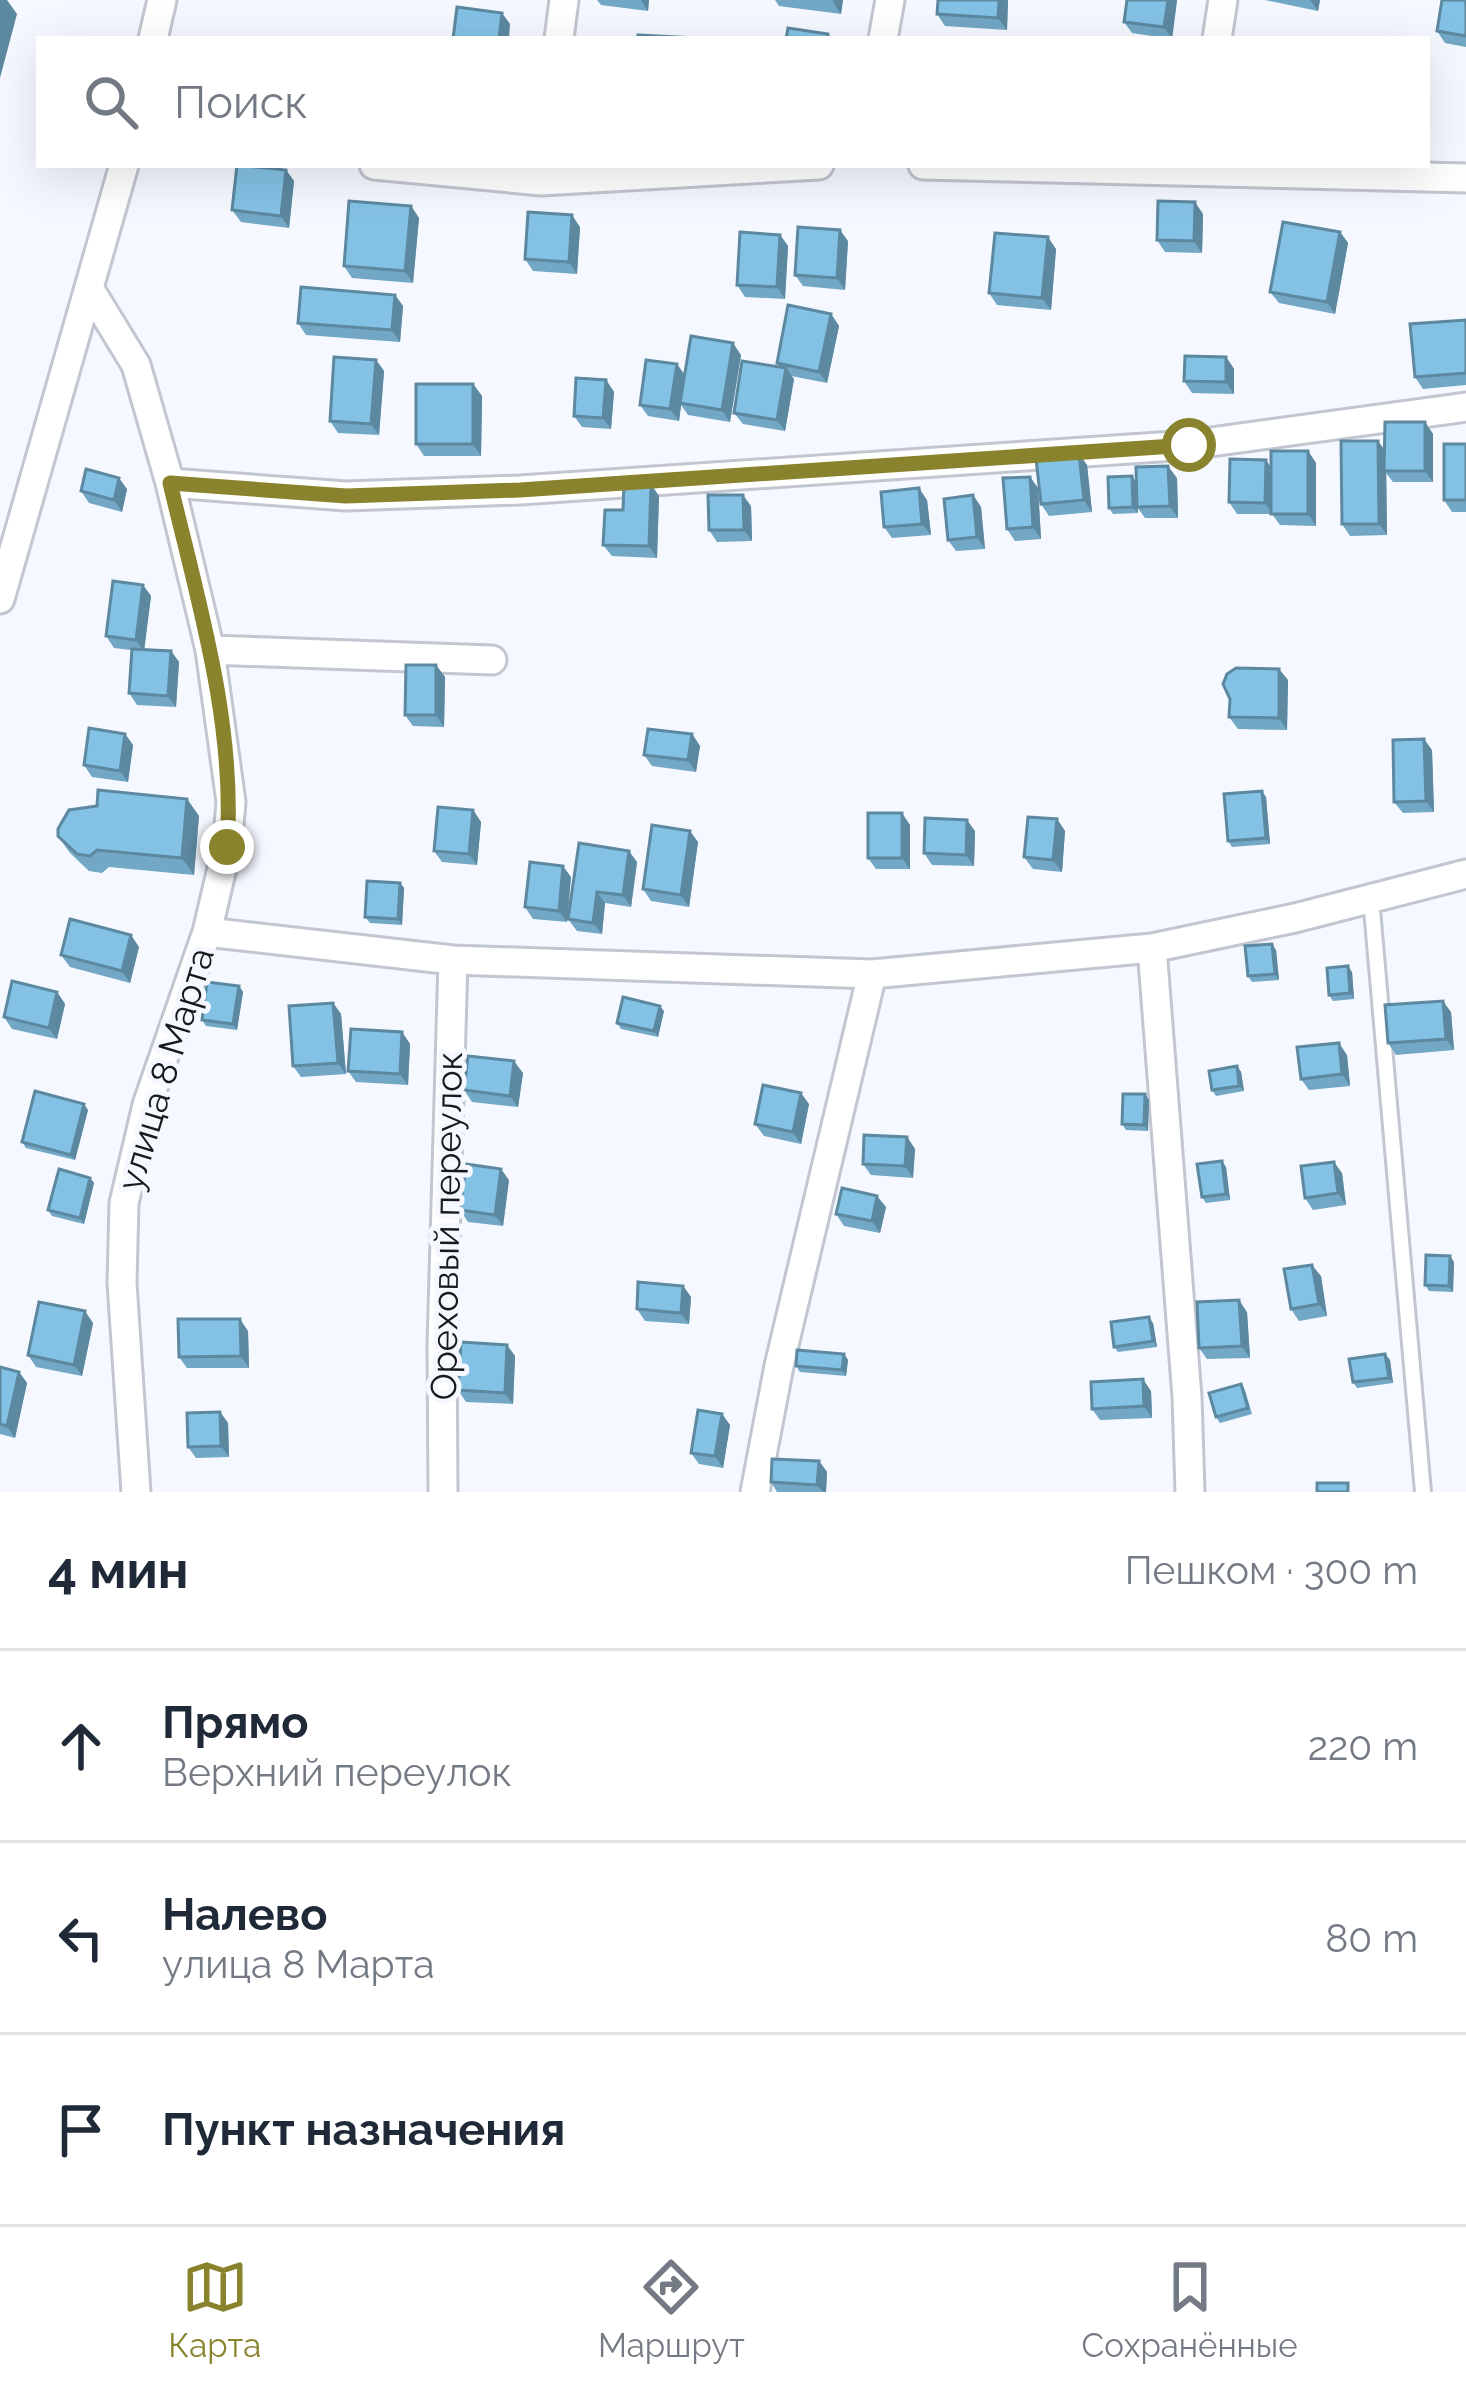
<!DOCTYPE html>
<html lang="ru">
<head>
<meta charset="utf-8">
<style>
  :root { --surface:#fff; --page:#f6f6f7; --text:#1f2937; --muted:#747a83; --line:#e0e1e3; --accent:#88832c }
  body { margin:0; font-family:Raleway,sans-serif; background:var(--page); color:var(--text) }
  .stop { position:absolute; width:36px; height:36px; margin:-27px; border:9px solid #88832c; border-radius:50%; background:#fff }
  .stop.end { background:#88832c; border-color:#fff; box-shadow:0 3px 12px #0008 }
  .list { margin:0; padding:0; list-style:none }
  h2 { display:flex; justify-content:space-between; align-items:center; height:156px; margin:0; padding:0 48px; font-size:51px }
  h2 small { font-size:39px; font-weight:400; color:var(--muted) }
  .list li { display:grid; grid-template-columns:78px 1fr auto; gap:36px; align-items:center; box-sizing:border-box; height:192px; padding:0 48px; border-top:3px solid var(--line) }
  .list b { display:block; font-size:45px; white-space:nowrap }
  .list p { margin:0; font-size:39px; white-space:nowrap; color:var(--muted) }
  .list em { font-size:39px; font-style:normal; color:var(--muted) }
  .icon { flex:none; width:66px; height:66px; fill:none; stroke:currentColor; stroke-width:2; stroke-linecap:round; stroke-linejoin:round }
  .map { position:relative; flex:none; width:1466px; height:1492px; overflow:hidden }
  .search { position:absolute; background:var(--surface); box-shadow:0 12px 48px #0002; left:36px; right:36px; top:36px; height:132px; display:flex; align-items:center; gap:30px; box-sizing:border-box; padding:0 42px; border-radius:0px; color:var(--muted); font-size:45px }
  .sheet { height:732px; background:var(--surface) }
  nav { display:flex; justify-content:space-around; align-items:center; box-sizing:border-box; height:168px; border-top:3px solid var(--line); background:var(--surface); font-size:33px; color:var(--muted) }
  nav a { display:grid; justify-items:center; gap:6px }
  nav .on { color:var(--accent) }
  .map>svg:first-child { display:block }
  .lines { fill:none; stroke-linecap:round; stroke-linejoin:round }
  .lane-casing { stroke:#c1c6d1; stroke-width:20 }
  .street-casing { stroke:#c1c6d1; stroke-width:33 }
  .lane { stroke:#fff; stroke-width:14 }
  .street { stroke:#fff; stroke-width:27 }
  .wall { fill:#72a7c5 }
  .shaded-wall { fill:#5c88a0 }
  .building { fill:#84c2e5; stroke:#5c88a0; stroke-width:3 }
  .route { stroke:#88832c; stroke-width:15 }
  .labels { text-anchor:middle; stroke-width:10; stroke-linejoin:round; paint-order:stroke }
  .street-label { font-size:36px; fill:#17191d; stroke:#f5f8ff }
</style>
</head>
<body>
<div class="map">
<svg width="1466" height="1492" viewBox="0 0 1466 1492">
  <rect width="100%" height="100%" fill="#f5f8ff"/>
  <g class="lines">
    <!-- lane casing -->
    <g class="lane-casing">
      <path id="lane" d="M1371 898 1423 1492"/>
    </g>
    <!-- street casing -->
    <g class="street-casing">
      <path id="street" d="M153 39 162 0
        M559 39 564 0
        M883 39 890 0
        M1217 39 1223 0
        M374 165 541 181 819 165
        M923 165 1466 178
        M89 288 136 365 170 483 210 650 231 802 227 847 207 932 147 1105 124 1203 122 1283 136 1492
        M170 483 346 496 520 490 1189 445 1466 407
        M0 599 124 165
        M210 650 492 660
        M207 932 453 960 872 974 1152 948 1295 918 1466 874
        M1152 948 1187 1397 1190 1492
        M443 1492 442 1345 453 960
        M755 1492 779 1366 872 974"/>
    </g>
    <!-- lane -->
    <use href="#lane" class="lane"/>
    <!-- street -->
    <use href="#street" class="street"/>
  </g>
  <!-- wall -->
  <path class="wall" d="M597 0H649L648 11 601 5Z
    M775 0H843L841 14 779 6Z
    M1008 0 1007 30 945 26 937 14Z
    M1127 0H1177L1172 39 1132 33 1124 22Z
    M1265 0H1320L1318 11Z
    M1466 0V47L1445 43 1437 31Z
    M286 170 294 181 289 228 241 222 232 210Z
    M411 206 419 218 413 283 352 278 344 266Z
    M1203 214 1202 253 1165 252 1157 240Z
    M580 227 577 274 533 271 525 259Z
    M1340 232 1348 243 1335 314 1279 303 1270 292Z
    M780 235 788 246 785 299 745 297 737 285Z
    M848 241 845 290 803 286 795 275Z
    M1056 249 1051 310 997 305 989 293Z
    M395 295 403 306 400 342 306 335 298 323Z
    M831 314 839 326 827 383 791 376 794 379 785 431 743 424 734 413 779 367 777 363Z
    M1466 320V385L1423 389 1415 377Z
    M741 355 730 422 688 415 681 405 679 421 648 416 640 405 677 364 685 375Z
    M1226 357 1234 369V394L1192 393 1184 381Z
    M376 360 384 371 379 435 338 433 330 421Z
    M606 380 614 392 611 429 582 427 574 416Z
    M473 384 482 396 481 456H424L416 444Z
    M1425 422 1433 434V482H1393L1386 473 1387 535 1350 536 1342 524 1378 441 1384 450Z
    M1466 444V512H1452L1444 500Z
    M1308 451 1316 463V526L1280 525 1272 514H1237L1229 502 1271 469Z
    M1079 454 1087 465 1092 512 1049 516 1041 504Z
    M1132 476 1136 482 1177 478 1178 518H1145L1137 507 1138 513 1113 514 1109 508Z
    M1030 477 1038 488 1041 539 1015 541 1007 529Z
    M127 489 122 512 89 503 81 491Z
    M973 495 981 507 985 549 956 551 948 540Z
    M659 496 657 558 612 556 603 545 623 510Z
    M927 500 931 535 892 538 884 527Z
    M751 506 752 541 717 542 709 530Z
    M143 585 151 596 144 649 171 651 179 662 176 707 137 705 129 693 131 650 114 648 106 636Z
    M436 665 445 677 444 727 413 726 405 715Z
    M1288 680 1287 730 1238 729 1229 717Z
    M125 734 133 745 128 782 92 777 84 765Z
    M692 734 700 746 696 772 652 766 644 755Z
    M1432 750 1434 812 1403 813 1394 802Z
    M1266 797 1270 844 1232 847 1228 841Z
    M187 799 199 816 194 875 109 867 102 873 89 871 70 853 58 836Z
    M473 810 481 822 477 865 442 862 434 851Z
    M1057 819 1065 831 1062 872 1033 869 1024 857Z
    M910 825V869H876L868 858Z
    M975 831 974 866 932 865 924 853Z
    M698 842 689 907 651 901 643 889Z
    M579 843 637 862 631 907 605 903 602 934 577 931 568 919Z
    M571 877 567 922 533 919 525 907Z
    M400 883 404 888 402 925 370 923 365 917Z
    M139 947 130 983 70 967 61 955Z
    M1276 950 1279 980 1252 982 1248 976Z
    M1352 972 1354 999 1333 1001 1329 995Z
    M239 986 243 992 237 1030 206 1026 202 1020Z
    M57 992 65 1004 57 1039 12 1029 4 1017Z
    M333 1003 341 1014 346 1074 301 1077 293 1066Z
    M664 1011 658 1037 621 1029 617 1023Z
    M1451 1012 1454 1050 1396 1055 1388 1043Z
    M402 1032 410 1044 408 1085 356 1082 348 1071Z
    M1347 1055 1350 1086 1309 1090 1301 1079Z
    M1237 1066 1241 1072 1244 1091 1216 1096 1212 1090Z
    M523 1073 518 1107 472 1102 464 1090Z
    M1145 1094 1149 1100 1148 1131 1126 1130 1122 1124Z
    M809 1104 801 1144 764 1136 755 1124Z
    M88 1110 75 1160 26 1148 22 1142Z
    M907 1137 915 1149 913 1178 871 1175 863 1164Z
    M1226 1167 1230 1200 1206 1203 1202 1197Z
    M1342 1173 1346 1205 1313 1210 1305 1198Z
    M90 1178 94 1183 84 1224 52 1216 48 1210Z
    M509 1180 503 1226 468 1222 460 1210Z
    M886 1207 880 1233 844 1226 836 1214Z
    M1454 1262 1453 1292 1429 1291 1425 1285Z
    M1321 1276 1327 1316 1299 1321 1291 1309Z
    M683 1286 691 1297 689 1324 645 1321 637 1309Z
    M1247 1312 1250 1358 1207 1359 1199 1348Z
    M93 1323 82 1376 36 1367 28 1355Z
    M1153 1323 1157 1347 1118 1352 1114 1347Z
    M248 1331 249 1368H187L179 1357Z
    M507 1345 515 1356 513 1404 466 1402 458 1390Z
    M844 1354 848 1360 846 1376 800 1372 796 1366Z
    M1385 1354 1390 1360 1393 1383 1357 1388 1353 1382Z
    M0 1367 19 1372 27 1383 15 1438 0 1434Z
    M1241 1384 1245 1390 1252 1414 1220 1423 1216 1417Z
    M1151 1391 1152 1418 1100 1420 1092 1409Z
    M220 1412 228 1423 229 1457 196 1458 188 1447Z
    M722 1414 730 1425 723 1468 699 1464 691 1453Z
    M819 1461 827 1472 826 1492H777L771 1482Z"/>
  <!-- shaded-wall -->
  <path class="shaded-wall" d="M0 0H7L17 14 0 78Z
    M641 0H649L648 11Z
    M833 0H843L841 14 833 2Z
    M999 0H1008L1007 30 998 18Z
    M1168 0H1177L1172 39 1164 27Z
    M1310 0H1320L1318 11Z
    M502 13 510 24 509 39H499Z
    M286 170 294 181 289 228 281 216Z
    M1195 202 1203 214 1202 253 1194 241Z
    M411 206 419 218 413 283 405 271Z
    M572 215 580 227 577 274 569 262Z
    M840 230 848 241 845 290 837 278Z
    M1340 232 1348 243 1335 314 1327 302Z
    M780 235 788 246 785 299 777 287Z
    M1048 237 1056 249 1051 310 1042 298Z
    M395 295 403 306 400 342 392 330Z
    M831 314 839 326 827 383 819 372Z
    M733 343 741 355 730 422 722 410Z
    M1226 357 1234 369V394L1226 382Z
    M376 360 384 371 379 435 371 424Z
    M677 364 685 376 679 421 670 409Z
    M786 368 794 379 785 431 777 420Z
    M606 380 614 392 611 429 603 418Z
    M473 384 482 396 481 456 473 444Z
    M1425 422 1433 434V482L1425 471Z
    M1378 441 1386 452 1387 535 1379 524Z
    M1308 451 1316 463V526L1308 514Z
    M1079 454 1087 465 1092 512 1084 500Z
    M1266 460 1274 472 1273 514 1265 503Z
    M1168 466 1177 478 1178 518 1170 506Z
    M1132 476 1136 482 1138 513 1133 507Z
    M1030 477 1038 488 1041 539 1033 527Z
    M119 478 127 489 122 512 114 500Z
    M651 484 659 496 657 558 649 546Z
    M919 488 927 500 931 535 922 524Z
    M743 495 751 506 752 541 744 530Z
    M973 495 981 507 985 549 977 537Z
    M143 585 151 596 144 652 136 640Z
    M171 651 179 662 176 707 168 696Z
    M436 665 445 677 444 727 436 715Z
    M1279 669 1288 680 1287 730 1279 718Z
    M125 734 133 745 128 782 120 771Z
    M692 734 700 746 696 772 688 760Z
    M1424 739 1432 750 1434 812 1426 801Z
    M1262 791 1266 797 1270 844 1266 838Z
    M187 799 199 816 194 875 182 858Z
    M473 810 481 822 477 865 469 854Z
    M902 813 910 825V869L902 858Z
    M1057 819 1065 831 1062 872 1053 860Z
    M967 820 975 831 974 866 966 855Z
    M690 831 698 842 689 907 681 895Z
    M629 851 637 862 631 907 623 895Z
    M563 866 571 877 567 922 559 911Z
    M400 883 404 888 402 925 398 919Z
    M597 892 605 903 602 934 593 923Z
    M131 935 139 947 130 983 122 971Z
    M1272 944 1276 950 1279 980 1275 974Z
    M1348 966 1352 972 1354 999 1350 993Z
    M239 986 243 992 237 1030 233 1024Z
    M57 992 65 1004 57 1039 49 1028Z
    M1443 1001 1451 1012 1454 1050 1446 1039Z
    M333 1003 341 1014 346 1074 338 1063Z
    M660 1006 664 1011 658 1037 654 1031Z
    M402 1032 410 1044 408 1085 400 1074Z
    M1339 1043 1347 1055 1350 1086 1342 1074Z
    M514 1061 523 1073 518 1107 510 1096Z
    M1237 1066 1241 1072 1244 1091 1239 1086Z
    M801 1093 809 1104 801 1144 793 1132Z
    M1145 1094 1149 1100 1148 1131 1144 1125Z
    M84 1104 88 1110 75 1160 71 1155Z
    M907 1137 915 1149 913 1178 905 1166Z
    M1222 1161 1226 1167 1230 1200 1226 1194Z
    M1334 1162 1342 1173 1346 1205 1338 1193Z
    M501 1169 509 1180 503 1226 495 1215Z
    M90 1178 94 1183 84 1224 80 1218Z
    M877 1196 886 1207 880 1233 872 1221Z
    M1450 1256 1454 1262 1453 1292 1449 1286Z
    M1312 1265 1321 1276 1327 1316 1319 1304Z
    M683 1286 691 1297 689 1324 681 1313Z
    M1239 1300 1247 1312 1250 1358 1242 1346Z
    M85 1311 93 1323 82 1376 74 1365Z
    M1149 1317 1153 1323 1157 1347 1153 1341Z
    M240 1319 248 1331 249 1368 241 1356Z
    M507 1345 515 1356 513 1404 505 1393Z
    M844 1354 848 1360 846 1376 842 1370Z
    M1385 1354 1390 1360 1393 1383 1389 1378Z
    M19 1372 27 1383 15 1438 7 1426Z
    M1143 1379 1151 1391 1152 1418 1144 1406Z
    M220 1412 228 1423 229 1457 221 1446Z
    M722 1414 730 1425 723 1468 715 1456Z
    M819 1461 827 1472 826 1492H823L817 1485Z"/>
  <!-- building -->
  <path class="building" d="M938 0H999L998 18 937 14Z
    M1127 0H1168L1164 27 1124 22Z
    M1442 0H1466V36L1437 31Z
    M457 7 502 13 499 39H453Z
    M788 28 828 34V39H786Z
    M638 35 696 38V39H638Z
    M237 165 286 170 281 216 232 210Z
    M349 201 411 206 405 271 344 266Z
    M1158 201 1195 202 1194 241 1157 240Z
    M528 212 572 215 569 262 525 259Z
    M1283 222 1340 232 1327 302 1270 292Z
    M798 227 840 230 837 278 795 275Z
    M740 232 780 235 777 287 737 285Z
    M995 233 1048 237 1042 298 989 293Z
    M301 287 395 295 392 330 298 323Z
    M788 305 831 314 819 372 777 363Z
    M1466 320V373L1415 377 1410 324Z
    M691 336 733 343 722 410 680 403Z
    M1185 356 1226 357V382L1184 381Z
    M334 357 376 360 371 424 330 421Z
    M646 360 677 364 670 409 640 405Z
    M742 361 786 368 777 420 734 413Z
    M576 378 606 380 603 418 574 416Z
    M416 384H473V444H416Z
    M1385 422H1425V471H1384Z
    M1341 441H1378L1379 524H1342Z
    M1444 444H1466V500H1444Z
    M1271 451H1308V514H1271Z
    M1079 454 1084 500 1041 504 1036 458Z
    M1230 459 1266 460 1265 503 1229 502Z
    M1168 466 1170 506 1137 507 1136 467Z
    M86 469 119 478 114 500 81 491Z
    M1132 476 1133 507 1109 508 1108 477Z
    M1030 477 1033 527 1007 529 1003 478Z
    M624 483 651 484 649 546 603 545 605 510H623Z
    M919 488 922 524 884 527 881 492Z
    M708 495H743L744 530H709Z
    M973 495 977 537 948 540 944 499Z
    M113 581 143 585 136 640 106 636Z
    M132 649 171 651 168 696 129 693Z
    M406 665H436V715H405Z
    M1236 668 1279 669V718L1229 717 1230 699 1223 684 1227 674Z
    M89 728 125 734 120 771 84 765Z
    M648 729 692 734 688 760 644 755Z
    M1424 739 1426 801 1394 802 1393 740Z
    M98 790 187 799 182 858 97 850 90 856 77 854 58 836V829L69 810 97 806Z
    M1262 791 1266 838 1228 841 1224 794Z
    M438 807 473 810 469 854 434 851Z
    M868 813H902V858H868Z
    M1028 817 1057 819 1053 860 1024 857Z
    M925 818 967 820 966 855 924 853Z
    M652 825 690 831 681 895 643 889Z
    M579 843 629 851 623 895 597 892 593 923 568 919Z
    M530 862 563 866 559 911 525 907Z
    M367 881 400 883 398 919 365 917Z
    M70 919 131 935 122 971 61 955Z
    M1272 944 1275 974 1248 976 1245 946Z
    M1348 966 1350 993 1329 995 1327 968Z
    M12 981 57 992 49 1028 4 1017Z
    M207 982 239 986 233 1024 202 1020Z
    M623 997 660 1006 654 1031 617 1023Z
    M1443 1001 1446 1039 1388 1043 1385 1005Z
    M333 1003 338 1063 293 1066 289 1006Z
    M351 1029 402 1032 400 1074 348 1071Z
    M1339 1043 1342 1074 1301 1079 1297 1047Z
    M468 1056 514 1061 510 1096 464 1090Z
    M1237 1066 1239 1086 1212 1090 1209 1071Z
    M763 1085 801 1093 793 1132 755 1124Z
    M35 1091 84 1104 71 1155 22 1142Z
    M1123 1094H1145L1144 1125 1122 1124Z
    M864 1135 907 1137 905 1166 863 1164Z
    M1222 1161 1226 1194 1202 1197 1197 1164Z
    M1334 1162 1338 1193 1305 1198 1301 1166Z
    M466 1164 501 1169 495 1215 460 1210Z
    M59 1169 90 1178 80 1218 48 1210Z
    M842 1188 877 1196 872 1221 836 1214Z
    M1426 1255 1450 1256 1449 1286 1425 1285Z
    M1312 1265 1319 1304 1291 1309 1284 1269Z
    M638 1282 683 1286 681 1313 637 1309Z
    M1239 1300 1242 1346 1199 1348 1197 1302Z
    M39 1302 85 1311 74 1365 28 1355Z
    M1149 1317 1153 1341 1114 1347 1111 1322Z
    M178 1319H240L241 1356 179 1357Z
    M461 1342 507 1345 505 1393 458 1390Z
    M797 1350 844 1354 842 1370 796 1366Z
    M1385 1354 1389 1378 1353 1382 1349 1359Z
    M0 1367 19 1372 7 1426 0 1424Z
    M1143 1379 1144 1406 1092 1409 1091 1382Z
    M1241 1384 1248 1408 1216 1417 1209 1393Z
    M698 1410 722 1414 715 1456 691 1453Z
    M220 1412 221 1446 188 1447 187 1413Z
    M772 1459 819 1461 817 1485 771 1482Z
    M1317 1483H1348V1492H1317Z"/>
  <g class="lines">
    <!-- route -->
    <path class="route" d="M227 847C236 725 198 601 170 483L346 496 520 490 1189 445"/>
  </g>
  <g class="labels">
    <!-- street labels -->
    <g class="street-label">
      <text transform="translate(165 1069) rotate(-73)" y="13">улица 8 Марта</text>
      <text transform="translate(446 1226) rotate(-89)" y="13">Ореховый переулок</text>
    </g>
  </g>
</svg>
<div class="stop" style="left:1189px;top:445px"></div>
<div class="stop end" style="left:227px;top:847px"></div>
<div class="search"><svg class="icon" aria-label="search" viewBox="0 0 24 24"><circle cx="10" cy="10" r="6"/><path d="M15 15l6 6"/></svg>Поиск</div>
</div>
<section class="sheet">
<h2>4 мин<small>Пешком · 300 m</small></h2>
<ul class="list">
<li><svg class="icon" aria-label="ahead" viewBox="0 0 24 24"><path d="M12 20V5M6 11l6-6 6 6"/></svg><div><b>Прямо</b><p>Верхний переулок</p></div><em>220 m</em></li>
<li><svg class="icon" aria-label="left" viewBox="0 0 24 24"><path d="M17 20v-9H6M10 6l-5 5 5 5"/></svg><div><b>Налево</b><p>улица 8 Марта</p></div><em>80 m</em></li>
<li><svg class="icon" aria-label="arrive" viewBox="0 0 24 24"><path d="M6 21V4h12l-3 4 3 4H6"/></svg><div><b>Пункт назначения</b></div></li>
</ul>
</section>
<nav>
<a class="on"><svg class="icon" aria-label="map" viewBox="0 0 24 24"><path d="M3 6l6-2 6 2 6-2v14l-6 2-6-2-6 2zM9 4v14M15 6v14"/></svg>Карта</a>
<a><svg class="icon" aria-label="directions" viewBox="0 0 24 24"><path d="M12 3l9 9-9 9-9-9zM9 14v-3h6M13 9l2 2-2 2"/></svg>Маршрут</a>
<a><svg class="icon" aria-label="saved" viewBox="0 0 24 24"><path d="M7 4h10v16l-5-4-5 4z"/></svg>Сохранённые</a>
</nav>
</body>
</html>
